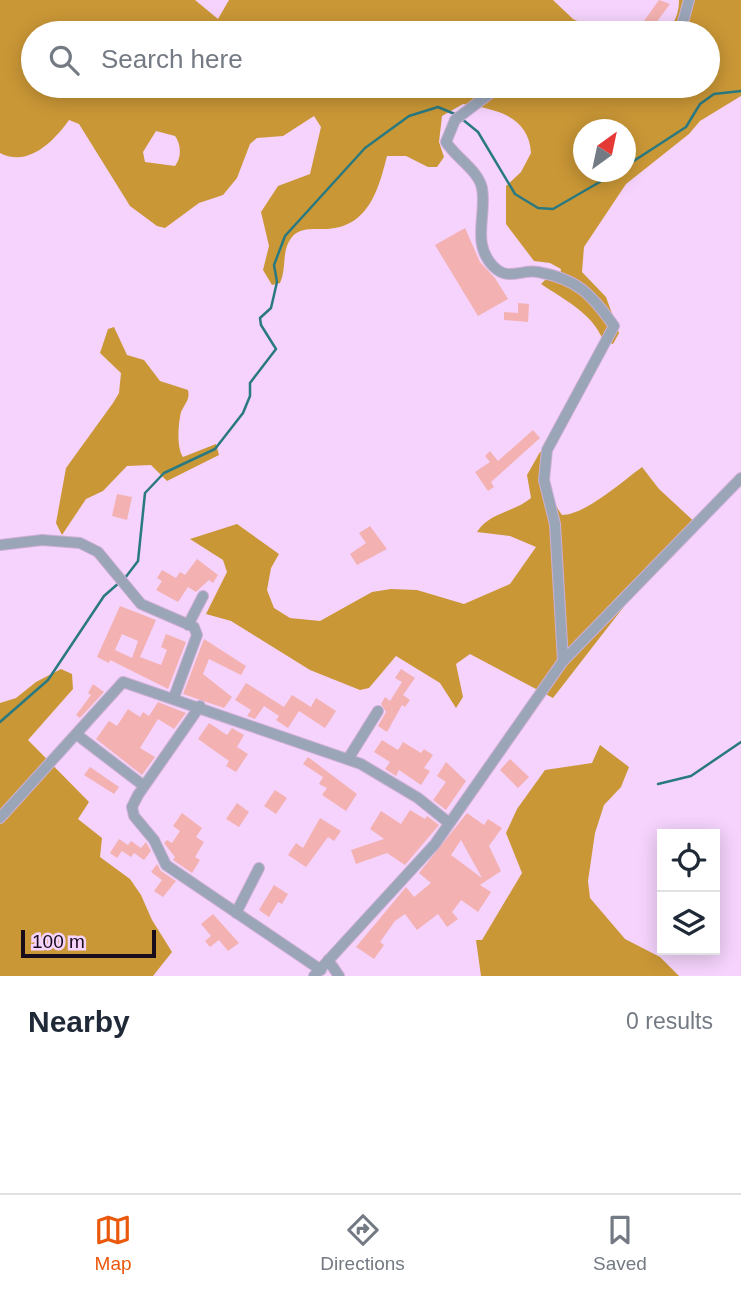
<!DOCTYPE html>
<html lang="en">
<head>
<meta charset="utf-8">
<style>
  :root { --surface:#fff; --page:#f6f6f7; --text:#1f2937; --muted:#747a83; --line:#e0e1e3; --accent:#ea580c }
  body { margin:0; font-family:Arial,sans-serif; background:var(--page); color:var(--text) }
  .controls { position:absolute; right:21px; bottom:21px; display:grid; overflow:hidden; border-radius:0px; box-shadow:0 4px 18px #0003 }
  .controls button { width:63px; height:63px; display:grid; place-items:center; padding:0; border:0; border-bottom:2px solid var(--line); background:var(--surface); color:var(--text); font:35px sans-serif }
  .compass { position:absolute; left:573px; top:119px; width:63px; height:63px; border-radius:50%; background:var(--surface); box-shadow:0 4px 18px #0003; rotate:33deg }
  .scale { position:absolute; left:21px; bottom:18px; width:135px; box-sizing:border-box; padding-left:7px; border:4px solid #190d1b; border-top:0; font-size:19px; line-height:24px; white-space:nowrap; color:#190d1b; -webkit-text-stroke:5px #f5d3fc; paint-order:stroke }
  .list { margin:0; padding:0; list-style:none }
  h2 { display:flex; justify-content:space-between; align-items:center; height:91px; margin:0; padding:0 28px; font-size:30px }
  h2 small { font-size:23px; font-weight:400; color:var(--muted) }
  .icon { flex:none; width:38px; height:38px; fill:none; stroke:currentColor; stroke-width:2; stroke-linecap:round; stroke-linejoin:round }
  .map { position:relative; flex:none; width:741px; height:976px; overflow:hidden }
  .search { position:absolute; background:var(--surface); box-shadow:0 4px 18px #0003; left:21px; right:21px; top:21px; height:77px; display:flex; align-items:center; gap:18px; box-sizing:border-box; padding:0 24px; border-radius:38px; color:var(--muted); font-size:26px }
  .sheet { height:217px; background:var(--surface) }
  nav { display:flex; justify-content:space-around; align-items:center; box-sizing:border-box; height:98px; border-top:2px solid var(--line); background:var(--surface); font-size:19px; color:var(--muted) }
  nav a { display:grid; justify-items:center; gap:4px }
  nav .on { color:var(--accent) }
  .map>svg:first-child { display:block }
  .forest { fill:#ca9736; fill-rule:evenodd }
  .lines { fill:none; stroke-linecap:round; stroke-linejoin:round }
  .stream { stroke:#2a7981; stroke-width:2.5 }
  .building { fill:#f3b2b1; fill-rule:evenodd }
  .minor-casing { stroke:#cdafd4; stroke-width:12 }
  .minor { stroke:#9aa5b8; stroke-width:10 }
</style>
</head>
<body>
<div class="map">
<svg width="741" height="976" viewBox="0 0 741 976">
  <rect width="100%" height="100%" fill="#f5d3fc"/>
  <!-- forest -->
  <path class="forest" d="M0 0H195L218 19 229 0H553L573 19 602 33H33V86H708V33H659C674 29 679 14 679 0H741V96L700 121 689 134 626 184 584 247 582 272 606 297 619 333 613 344 603 340C592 313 565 300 541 284L546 279 560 275 561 269 550 263 534 261 506 224V186L521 172 531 153C529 115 494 109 463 104L442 116 439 142 444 157 437 167H428L406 156H387C378 192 367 230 322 229 312 229 299 228 292 237 281 250 287 268 280 283L272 285 263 270 269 246 261 212 278 186 310 174 321 127 314 116 283 136 257 138 250 144 237 178 223 195 199 203 165 228 157 226 130 206 79 124 69 120C54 141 28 168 0 153ZM584 130H626V172H584ZM156 131 175 136C181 144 182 157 175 166L145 162 143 152Z
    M114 327 127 355 144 360 160 381 188 390C191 402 181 406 180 417 178 429 177 448 183 457L216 444 219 455 167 481 151 465 127 466 103 491 86 499 62 535 56 523 66 468 113 403 119 393 121 373 100 353 108 329Z
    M551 449C546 472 547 495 562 515 585 515 623 481 642 467L659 489 699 526 629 600 553 698 470 654 456 664 463 697 456 708 440 683 396 656 369 688 360 690 310 670 231 621 206 614 227 572 223 560 190 539 237 524 279 554 271 568 267 590 274 608 290 618 320 621 372 592 391 589 417 590 464 604 510 584 536 547 510 536 477 532C490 512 513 513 531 498L527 475 540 452Z
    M61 669 72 674 73 689 28 740 89 802 78 819 102 838 100 857 130 879 141 895 152 920 172 952 153 976H0V703L16 698 36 682Z
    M600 745 629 767 621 787 604 805 595 833 588 881 590 898 625 939 660 957 679 976H481L476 940H482L522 873 506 833 517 809 545 770 592 763Z"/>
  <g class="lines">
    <!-- stream -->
    <path class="stream" d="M462 119 478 132 515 194 538 208 553 209 617 172
      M626 166 686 127 700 104 714 94 741 91
      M125 578 138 561 145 493 164 473 215 449 243 413 250 396V383L276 349 261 325 260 318 271 308 277 282 274 265 285 236 365 148 409 116 438 107 457 115
      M0 722 48 680 104 596 120 582
      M658 784 691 776 741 742"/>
  </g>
  <!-- building -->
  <path class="building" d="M659 0 670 4 653 27 644 21Z
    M465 228 480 262 495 278 508 299 478 316 435 245Z
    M518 303 529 304 528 322 504 320V312L518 313Z
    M533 430 540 438 491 482 494 487 488 491 475 472 490 462 485 456 490 451 498 461Z
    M117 494 132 497 127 520 112 516Z
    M370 526 387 549 357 565 350 554 366 543 359 533Z
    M197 559 218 575 213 583 209 580 196 592 188 587 178 602 156 590 162 581 157 578 162 570 176 578 180 572 185 575Z
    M120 606 156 620 140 657 161 665 167 650 161 647 166 634 186 642 168 689 110 660 109 663 97 657ZM122 634 138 641 132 658 115 650Z
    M204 639 246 666 241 675 209 659 203 674 232 697 224 708 183 694Z
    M401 669 415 678 403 695 410 700 405 707 402 705 387 732 378 726 386 712 381 704 385 697 390 701 402 682 395 678Z
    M246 683 284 707 292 695 311 707 316 698 336 711 325 728 299 711 288 728 276 720 279 716 264 706 255 719 247 716 251 710 235 700Z
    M93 684 104 692 80 718 76 715 91 695 88 693Z
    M158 702 186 713 174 729 158 719 140 748 155 757 142 775 96 739 109 721 117 726 128 709 140 717 143 712 149 716Z
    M209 723 227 735 232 728 244 735 237 747 248 754 236 772 226 766 229 761 198 739Z
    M382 740 398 750 403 742 421 753 424 749 433 755 424 768 430 771 421 785 399 770 396 776 385 769 390 762 374 752Z
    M308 757 357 794 346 811 322 795 327 788 319 784 323 777 303 764Z
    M510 759 529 777 518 788 500 770Z
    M446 762 466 781 446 810 433 800 446 782 437 776Z
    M90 767 119 787 114 794 84 775Z
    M275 790 287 798 276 814 264 806Z
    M237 803 249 812 239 827 226 819Z
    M410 810 425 819 427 816 439 825 405 865 387 853 356 864 351 850 384 839 370 829 381 811 401 824Z
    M182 813 202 828 196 837 204 842 195 857 200 860 192 873 173 860 175 857 164 843 167 840 172 843 180 831 173 826Z
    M467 813 484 825 488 819 502 828 489 846 501 871 480 885 491 892 478 912 461 900 452 912 458 919 447 927 438 914 417 930 405 914 395 921 380 942 384 945 374 959 356 947 406 887 414 897 431 883 419 873ZM461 840 482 878 451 855Z
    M320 818 341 831 334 841 328 837 306 867 288 855 296 843 303 848Z
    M119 839 128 845 131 841 141 848 146 842 151 851 144 860 134 853 131 857 122 851 117 858 110 853Z
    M157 864 161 871 176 881 163 897 154 891 162 880 151 872Z
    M274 885 288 894 282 904 278 902 269 917 259 910Z
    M213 914 239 943 228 951 219 940 210 947 205 941 211 936 201 924Z"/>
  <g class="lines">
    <!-- minor casing -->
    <g class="minor-casing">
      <path id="minor" d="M680 33 689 0
        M0 545 42 540 80 543 98 552 141 604 194 627 197 635 174 697
        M188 625 203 596
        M563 661 555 524 544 480 547 450 614 326C592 295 578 279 538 272 521 269 508 282 493 266 471 243 487 215 482 188 478 170 456 158 446 142L455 120 493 91 515 88 583 92 601 86
        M200 706 138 795 132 807 134 816 154 840 166 865 321 970
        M76 734 144 786
        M348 759 378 711
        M0 818 123 682 361 764 418 798 449 823
        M236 913 259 868
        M328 960 339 976
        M314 976 435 844 563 661 741 478"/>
    </g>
    <!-- minor -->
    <use href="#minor" class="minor"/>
  </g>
</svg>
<div class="controls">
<button><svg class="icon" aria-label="locate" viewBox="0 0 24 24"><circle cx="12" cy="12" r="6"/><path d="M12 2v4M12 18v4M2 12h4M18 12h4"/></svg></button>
<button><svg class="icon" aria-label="layers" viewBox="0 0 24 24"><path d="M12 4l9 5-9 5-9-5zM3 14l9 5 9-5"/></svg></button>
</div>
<svg class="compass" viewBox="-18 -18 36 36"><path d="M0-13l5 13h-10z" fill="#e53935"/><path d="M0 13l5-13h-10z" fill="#747a83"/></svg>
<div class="scale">100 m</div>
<div class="search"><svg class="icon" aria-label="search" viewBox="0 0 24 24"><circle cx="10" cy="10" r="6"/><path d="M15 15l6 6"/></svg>Search here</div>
</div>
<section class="sheet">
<h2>Nearby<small>0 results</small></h2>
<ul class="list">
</ul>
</section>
<nav>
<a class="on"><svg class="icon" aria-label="map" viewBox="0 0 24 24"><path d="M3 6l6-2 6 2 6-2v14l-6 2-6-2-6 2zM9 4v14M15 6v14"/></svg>Map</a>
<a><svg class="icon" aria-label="directions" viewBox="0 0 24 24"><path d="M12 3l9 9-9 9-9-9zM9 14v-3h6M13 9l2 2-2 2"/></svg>Directions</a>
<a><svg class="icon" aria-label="saved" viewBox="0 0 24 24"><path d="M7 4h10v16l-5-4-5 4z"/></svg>Saved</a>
</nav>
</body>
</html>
